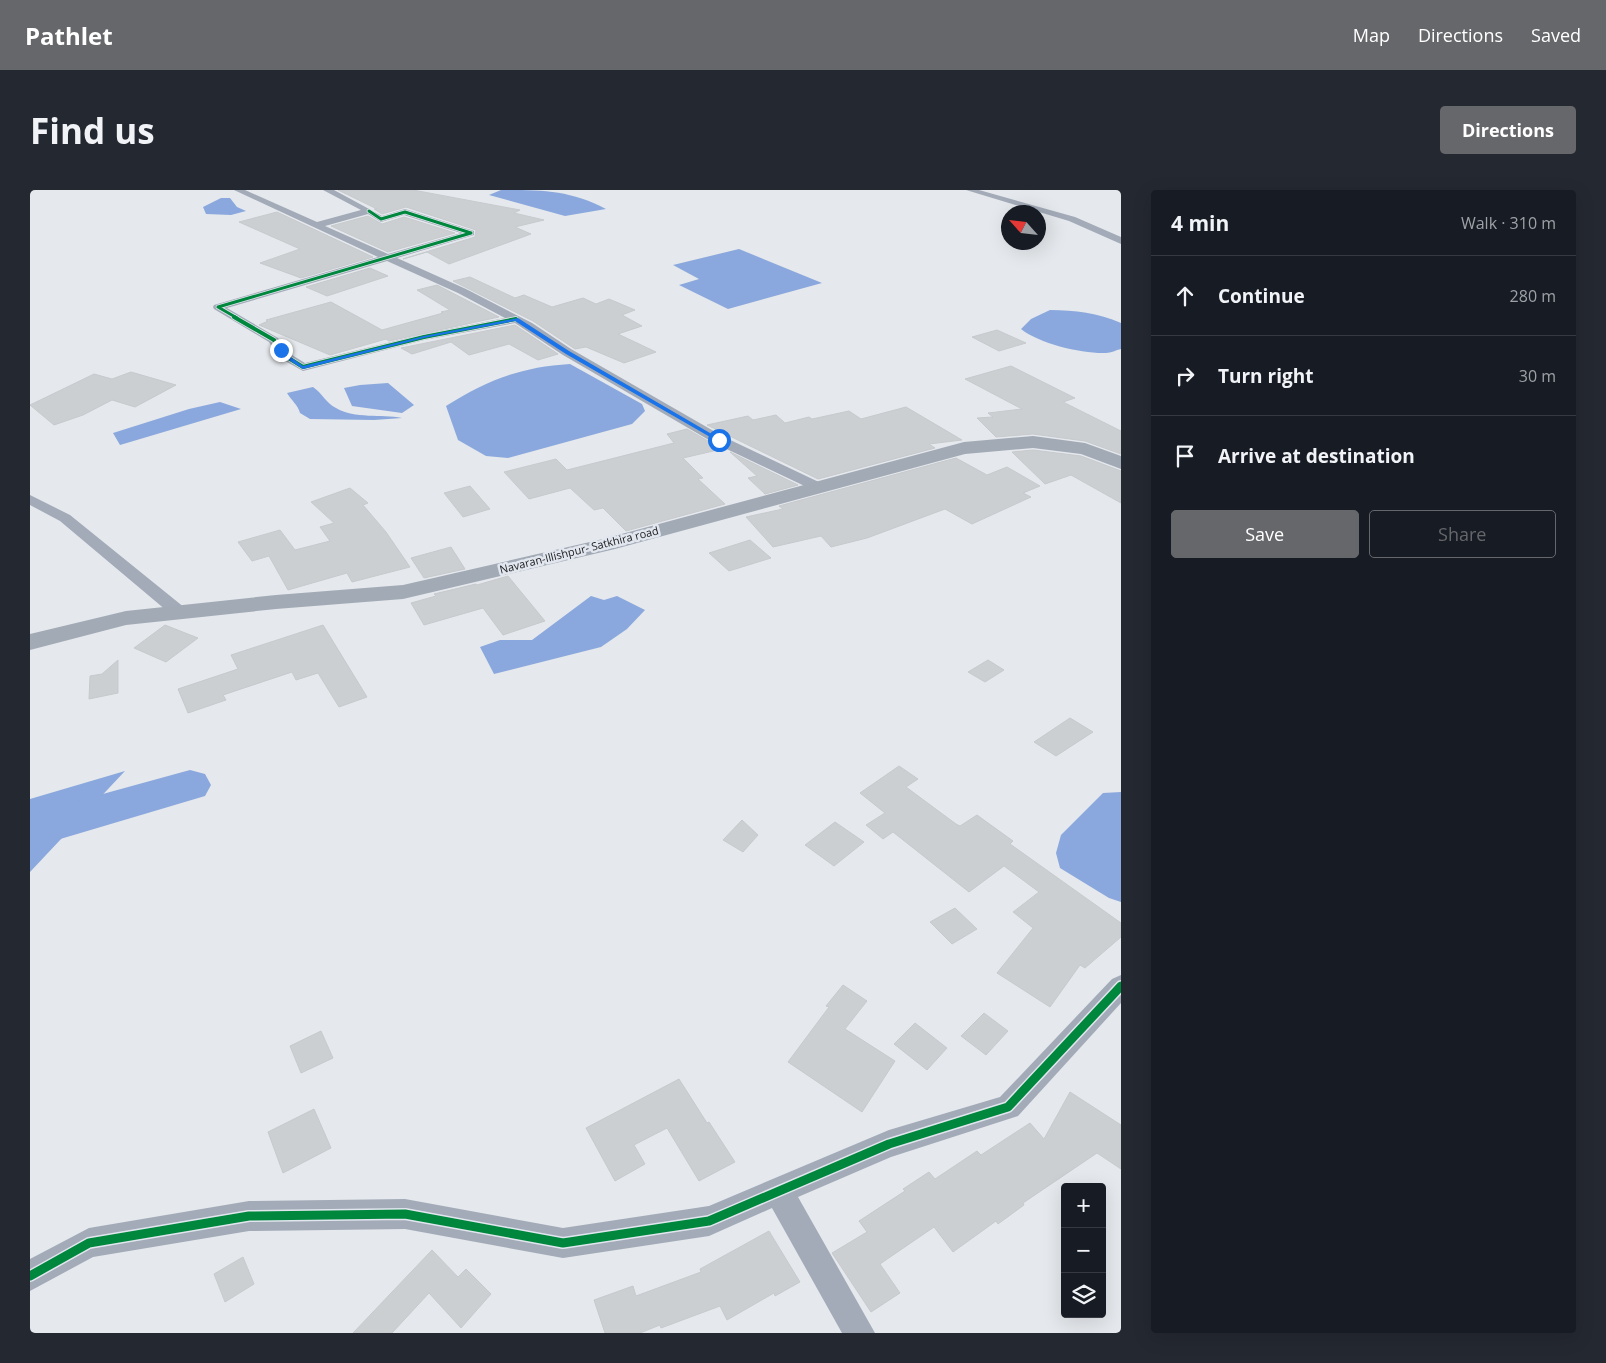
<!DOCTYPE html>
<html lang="en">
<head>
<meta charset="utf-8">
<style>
  :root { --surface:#171b24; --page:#242831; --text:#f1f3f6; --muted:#9ea1a6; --line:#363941; --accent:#66676b }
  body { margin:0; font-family:"Open Sans",sans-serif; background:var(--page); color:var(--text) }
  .controls { position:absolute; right:15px; bottom:15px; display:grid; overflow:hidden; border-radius:5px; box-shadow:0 5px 20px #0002 }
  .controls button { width:45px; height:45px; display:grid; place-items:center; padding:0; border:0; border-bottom:1px solid var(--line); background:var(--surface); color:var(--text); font:25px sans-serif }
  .compass { position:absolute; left:971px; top:15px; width:45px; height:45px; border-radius:50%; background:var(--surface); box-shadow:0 5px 20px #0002; rotate:297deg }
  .stop { position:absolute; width:15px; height:15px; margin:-11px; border:4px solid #1a73e8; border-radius:50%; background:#fff }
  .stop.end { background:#1a73e8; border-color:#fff; box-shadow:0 1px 5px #0008 }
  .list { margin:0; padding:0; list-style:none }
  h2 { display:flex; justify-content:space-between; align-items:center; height:65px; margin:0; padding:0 20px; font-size:21px }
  h2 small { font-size:16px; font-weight:400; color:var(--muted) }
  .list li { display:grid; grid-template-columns:32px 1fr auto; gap:15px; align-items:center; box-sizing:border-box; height:80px; padding:0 20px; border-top:1px solid var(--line) }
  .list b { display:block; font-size:19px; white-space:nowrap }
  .list em { font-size:16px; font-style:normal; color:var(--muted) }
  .actions { display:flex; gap:10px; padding:15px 20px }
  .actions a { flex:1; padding:11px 0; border:1px solid var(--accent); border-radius:5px; text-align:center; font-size:18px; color:var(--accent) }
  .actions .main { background:var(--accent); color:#fff }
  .icon { flex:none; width:28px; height:28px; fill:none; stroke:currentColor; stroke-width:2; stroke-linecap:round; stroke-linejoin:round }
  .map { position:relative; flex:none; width:1091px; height:1143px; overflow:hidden; border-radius:5px }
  header { display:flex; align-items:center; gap:30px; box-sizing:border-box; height:70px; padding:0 25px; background:var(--accent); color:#fff }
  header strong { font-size:24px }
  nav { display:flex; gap:28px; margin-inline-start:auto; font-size:18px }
  .intro { display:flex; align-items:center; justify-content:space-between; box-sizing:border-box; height:120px; padding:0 30px }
  h1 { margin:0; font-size:35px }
  .button { padding:12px 22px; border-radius:5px; background:var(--accent); color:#fff; font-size:18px; font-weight:700 }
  main { display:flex; gap:30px; padding:0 30px }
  aside { flex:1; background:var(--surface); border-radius:5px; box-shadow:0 5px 20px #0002 }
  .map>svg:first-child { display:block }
  .water { fill:#8aa8dd }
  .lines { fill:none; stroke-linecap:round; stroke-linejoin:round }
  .river { fill:#8aa8dd; fill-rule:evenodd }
  .building { fill:#cccfd2; stroke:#c7cacd }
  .minor { fill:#a3abb8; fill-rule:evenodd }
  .trunk { fill:#a2aab6; fill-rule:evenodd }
  .cycleway-far2-casing { stroke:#e2e7ef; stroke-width:4.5 }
  .cycleway-far1-casing { stroke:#e2e7ef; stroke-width:5.5 }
  .cycleway-casing { stroke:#e2e7ef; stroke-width:12 }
  .cycleway-far2 { stroke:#00873e; stroke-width:3 }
  .cycleway-far1 { stroke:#00873e; stroke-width:4 }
  .cycleway { stroke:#00873e; stroke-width:9 }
  .route { fill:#1a73e8 }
  .labels { text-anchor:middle; stroke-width:5; stroke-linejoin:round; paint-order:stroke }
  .far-street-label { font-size:11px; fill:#212225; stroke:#e2e7ef }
</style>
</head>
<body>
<header>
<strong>Pathlet</strong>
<nav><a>Map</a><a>Directions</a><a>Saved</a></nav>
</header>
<div class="intro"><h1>Find us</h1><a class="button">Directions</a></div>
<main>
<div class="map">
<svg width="1091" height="1143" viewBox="0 0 1091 1143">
  <rect width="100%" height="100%" fill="#e5e8ec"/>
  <!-- water -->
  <path class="water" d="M471 0C512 0 540 0 576 19L535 26 459 5Z
    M191 8H200L207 17 216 21 201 25 176 24 173 17Z
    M709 59 792 93 698 119 649 95 669 89 643 75Z
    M1020 120C1045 120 1068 123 1091 133V159C1086 160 1081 163 1076 163 1053 164 1010 154 991 139L1001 129Z
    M540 174 612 214 615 221 602 234 478 268 456 266 428 250 416 216C457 190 491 177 540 174Z
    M358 193 384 215 372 223 322 216 314 198 330 195Z
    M283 197C292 203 296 213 306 218 325 229 351 224 372 228L344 230 280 229 270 223C268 215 261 210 257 203Z
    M190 212 211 219 90 255 83 243 159 219Z
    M561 406 574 410 587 406 615 420 597 439 571 457 464 484 450 457 470 450H502Z
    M95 581 0 682V609Z
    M1091 602V712L1079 708 1030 678 1026 663 1031 645 1073 603Z"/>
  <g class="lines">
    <!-- river -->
    <path class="river" d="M160 580 175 584 181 595 175 606 0 658V624Z"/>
  </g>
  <!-- building -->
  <path class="building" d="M308 0H383L490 20 484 23 514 30 485 37 501 44 419 74 397 62 373 69 445 47 446 40 376 17 352 24 344 19H347Z
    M247 22 343 67 271 88 230 73 270 59 209 32Z
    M338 26 352 34 374 27 425 43 358 62 301 36Z
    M340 78 358 86 297 106 276 97Z
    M440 87 485 108 494 105 522 117 553 108 566 114 579 109 605 120 592 125 612 136 588 144 626 162 594 173 556 157 545 159 503 131 423 91Z
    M407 95 469 127 359 151 356 149 300 165 229 135 238 131 236 130 301 112 352 140 413 123 411 122 420 120 387 100Z
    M485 135 528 164 508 170 479 154 439 165 421 152 382 164 371 158Z
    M967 140 996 153 969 161 942 147Z
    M981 176 1045 208 1033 212 1091 241V264L1055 251 1003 244 966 247 947 228 963 227 958 223 992 219 935 189Z
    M101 182 146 195 105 217 82 210 53 225 24 235 0 215 64 184 82 189Z
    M876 217 932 250 899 254 905 258 788 289 677 235 718 226 723 230 746 225 755 233 779 227 782 229 819 221 831 229Z
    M657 239 692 259 653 268 673 288 668 289 695 314 596 341 573 318 564 320 540 298 499 309 474 282 526 269 537 280 644 253 637 244Z
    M1003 260 1051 266 1091 281V313L1041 285 1015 294 982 262Z
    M700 262 768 295 735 304 718 288 727 286Z
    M926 268 957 285 977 277 1010 296 993 303 1001 307 942 334 915 319 837 348 801 357 791 346 743 357 716 327 753 319 749 316Z
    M440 296 460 319 433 327 414 303Z
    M320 298 338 313 333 315 356 342 380 377 322 392 317 383 258 400 239 366 222 371 208 352 250 340 265 360 300 351 290 337 304 333 281 312Z
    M720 350 741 368 699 381 679 363Z
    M421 357 435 379 394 388 381 368Z
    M478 386 515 431 473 445 453 418 394 435 381 413 406 406 404 404 446 394 447 395Z
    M135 435 168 448 136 472 104 458Z
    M293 435 337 507 309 517 288 483 266 490 262 482 193 505 196 510 158 523 148 499 208 479 201 465Z
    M88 470V503L59 509 60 486 72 484Z
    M958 470 974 480 955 492 938 482Z
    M1040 528 1063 542 1026 566 1004 552Z
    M869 576 888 589 876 597 926 634 930 636 947 625 983 651 980 654 1091 733V747L1055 778 1050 775 1020 817 967 783 1003 738 983 722 1009 702 974 676 939 702 863 642 853 649 836 635 855 623 830 603Z
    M712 630 728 645 713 662 693 650Z
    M805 632 834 652 804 676 775 655Z
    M925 718 947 739 922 754 900 732Z
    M813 795 837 811 815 839 865 871 832 922 758 872 799 817 796 816Z
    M954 823 978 841 956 865 931 846Z
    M885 833 917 858 897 880 864 854Z
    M291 841 303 868 271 883 260 856Z
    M649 889 677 933 679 932 705 972 669 991 637 938 604 955 615 974 585 991 556 938Z
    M1040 902 1091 935V979L1067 963 993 1013 994 1015 968 1034 966 1031 923 1062 904 1037 850 1074 870 1103 841 1122 802 1063 837 1042 829 1031 875 1001 873 999 899 982 905 989 947 961 951 965 1000 933 1014 949Z
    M284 919 301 958 253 983 238 942Z
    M739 1041 770 1092 745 1106 744 1103 697 1130 690 1116 631 1138 630 1135 610 1143H575L564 1110 603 1096 606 1106 671 1082 670 1079Z
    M402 1060 428 1087 436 1079 461 1104 431 1138 399 1103 362 1143H323Z
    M213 1067 224 1094 195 1112 184 1084Z"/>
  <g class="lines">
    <!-- minor -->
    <path class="minor" d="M204 0H215L287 32 331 20 293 0H304L352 26 375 19 444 41V45L367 68 436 99 502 133 541 159 694 247 793 294 795 297 793 300H783L684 253 533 165 485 133 394 150 273 181 248 167 239 152 184 119 183 117 184 115 348 67ZM338 24 351 32 374 25 431 43 358 64 295 36ZM357 71 428 103 475 128 394 144 275 173 257 162 248 148 197 118Z
      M936 0H949L1045 27 1091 47V54L1039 31Z
      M0 305 40 325 155 418 158 422 155 426H143L30 331 0 315Z
      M1091 785V813L988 926 861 967 768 1007 845 1143H812L742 1018 679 1046 533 1068 375 1039 219 1041 63 1067 0 1101V1069L59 1038 219 1011 375 1009 533 1038 679 1016 859 940 970 907 1082 789Z"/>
    <!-- trunk -->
    <path class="trunk" d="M1003 246 1055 253 1091 266V279L1051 264 1003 258 935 264 585 359 373 409 246 419 96 435 0 460V444L96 421 246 405 373 395 573 349 934 252Z"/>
    <!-- cycleway-far2 casing -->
    <g class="cycleway-far2-casing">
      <path id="cycleway-far2" d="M207 128 188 117 441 43 375 22 351 29 339 21"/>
    </g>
    <!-- cycleway-far1 casing -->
    <g class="cycleway-far1-casing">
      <path id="cycleway-far1" d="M204 127 244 150 252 164 273 177 394 147 486 129"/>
    </g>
    <!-- cycleway casing -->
    <g class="cycleway-casing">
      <path id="cycleway" d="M0 1086 59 1053 219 1026 375 1024 533 1053 679 1031 859 954 978 917 1091 796"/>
    </g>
    <!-- cycleway-far2 -->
    <use href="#cycleway-far2" class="cycleway-far2"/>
    <!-- cycleway-far1 -->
    <use href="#cycleway-far1" class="cycleway-far1"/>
    <!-- cycleway -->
    <use href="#cycleway" class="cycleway"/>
  </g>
  <!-- route -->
  <path class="route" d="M488 128 539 161 692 250 687 251 536 164 485 131 394 148 273 179 251 165 249 160 253 159 255 163 273 176 394 146Z"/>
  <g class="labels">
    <!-- far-street labels -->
    <g class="far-street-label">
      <text transform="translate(549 360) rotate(-14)" y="4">Navaran-Illishpur- Satkhira road</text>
    </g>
  </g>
</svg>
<div class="controls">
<button>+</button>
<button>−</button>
<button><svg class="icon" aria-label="layers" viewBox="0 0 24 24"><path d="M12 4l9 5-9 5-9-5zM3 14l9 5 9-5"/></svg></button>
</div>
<svg class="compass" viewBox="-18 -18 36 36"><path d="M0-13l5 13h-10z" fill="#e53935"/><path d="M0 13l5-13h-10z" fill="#9ea1a6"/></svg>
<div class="stop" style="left:689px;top:250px"></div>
<div class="stop end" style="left:251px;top:160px"></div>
</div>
<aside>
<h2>4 min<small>Walk · 310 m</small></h2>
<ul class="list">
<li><svg class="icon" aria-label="ahead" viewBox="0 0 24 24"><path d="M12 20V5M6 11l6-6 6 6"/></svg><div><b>Continue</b></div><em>280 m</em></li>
<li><svg class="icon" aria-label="right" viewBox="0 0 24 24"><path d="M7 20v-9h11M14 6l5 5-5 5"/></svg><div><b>Turn right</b></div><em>30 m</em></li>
<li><svg class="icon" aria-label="arrive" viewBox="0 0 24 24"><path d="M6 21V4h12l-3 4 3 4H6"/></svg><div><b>Arrive at destination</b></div></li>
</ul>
<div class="actions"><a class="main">Save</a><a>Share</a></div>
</aside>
</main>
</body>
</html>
